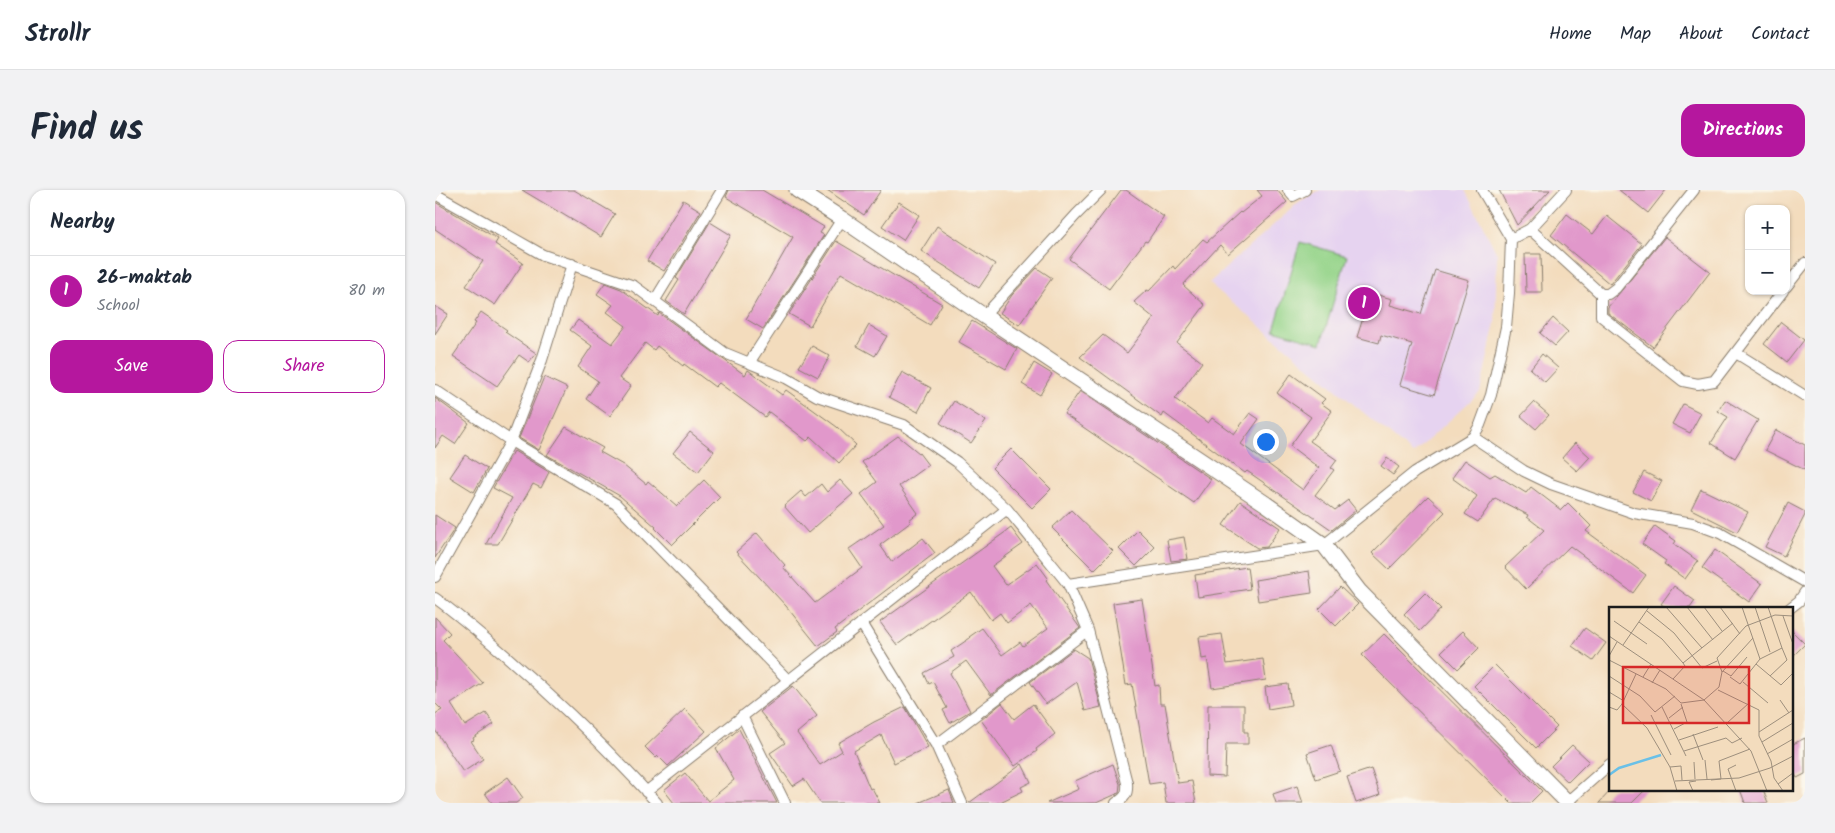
<!DOCTYPE html>
<html lang="en">
<head>
<meta charset="utf-8">
<style>
  :root { --surface:#fff; --page:#f2f2f3; --text:#1f2937; --muted:#747a83; --line:#e0e1e3; --accent:#b5179e }
  body { margin:0; font-family:Kalam,sans-serif; background:var(--page); color:var(--text) }
  .controls { position:absolute; right:15px; top:15px; display:grid; overflow:hidden; border-radius:10px; box-shadow:0 1px 4px #0004 }
  .controls button { width:45px; height:45px; display:grid; place-items:center; padding:0; border:0; border-bottom:1px solid var(--line); background:var(--surface); color:var(--text); font:25px sans-serif }
  .you { position:absolute; left:830px; top:251px; width:18px; height:18px; margin:-12px; border:4px solid #fff; border-radius:50%; background:#1a73e8; box-shadow:0 0 0 8px #1a73e833 }
  .badge { display:grid; place-items:center; width:32px; height:32px; border-radius:50%; background:var(--accent); color:#fff; font-size:16px; font-weight:700 }
  .pin { position:absolute; translate:-50% -50%; border:2px solid #fff; box-shadow:0 1px 5px #0006 }
  .list { margin:0; padding:0; list-style:none }
  h2 { display:flex; justify-content:space-between; align-items:center; height:65px; margin:0; padding:0 20px; font-size:21px }
  h2 small { font-size:16px; font-weight:400; color:var(--muted) }
  .list li { display:grid; grid-template-columns:32px 1fr auto; gap:15px; align-items:center; box-sizing:border-box; height:70px; padding:0 20px; border-top:1px solid var(--line) }
  .list b { display:block; font-size:19px; white-space:nowrap }
  .list p { margin:0; font-size:16px; white-space:nowrap; color:var(--muted) }
  .list em { font-size:16px; font-style:normal; color:var(--muted) }
  .actions { display:flex; gap:10px; padding:15px 20px }
  .actions a { flex:1; padding:11px 0; border:1px solid var(--accent); border-radius:15px; text-align:center; font-size:18px; color:var(--accent) }
  .actions .main { background:var(--accent); color:#fff }
  .map { position:relative; flex:none; width:1370px; height:613px; overflow:hidden; border-radius:15px }
  header { display:flex; align-items:center; gap:30px; box-sizing:border-box; height:70px; padding:0 25px; background:var(--surface); border-bottom:1px solid var(--line) }
  header strong { font-size:24px }
  nav { display:flex; gap:28px; margin-inline-start:auto; font-size:18px }
  .intro { display:flex; align-items:center; justify-content:space-between; box-sizing:border-box; height:120px; padding:0 30px }
  h1 { margin:0; font-size:35px }
  .button { padding:12px 22px; border-radius:15px; background:var(--accent); color:#fff; font-size:18px; font-weight:700 }
  main { display:flex; gap:30px; padding:0 30px }
  aside { flex:1; background:var(--surface); border-radius:15px; box-shadow:0 1px 4px #0004 }
  .map>svg:first-child { display:block }
  .built { fill:#e6d3f0 }
  .green { fill:#95d48a; stroke:#587853 }
  .building { fill:#e198cb }
  .lines { fill:none; stroke-linecap:round; stroke-linejoin:round }
  .street-casing { stroke:#887c6c; stroke-width:12 }
  .secondary-casing { stroke:#887c6c; stroke-width:17 }
  .street { stroke:#fff; stroke-width:10 }
  .secondary { stroke:#fff; stroke-width:15 }
  .inset-river { fill:none; stroke:#6ac0e7; stroke-width:2.5 }
  .inset-road { fill:none; stroke:#9d8f7d; stroke-width:1 }
  .view { fill:#d62828; fill-opacity:0.15; stroke:#d62828; stroke-width:2.5 }
  .inset-edge { fill:none; stroke:#1c1c1c; stroke-width:2.5 }
</style>
</head>
<body>
<header>
<strong>Strollr</strong>
<nav><a>Home</a><a>Map</a><a>About</a><a>Contact</a></nav>
</header>
<div class="intro"><h1>Find us</h1><a class="button">Directions</a></div>
<main>
<aside>
<h2>Nearby<small></small></h2>
<ul class="list">
<li><span class="badge">1</span><div><b>26-maktab</b><p>School</p></div><em>80 m</em></li>
</ul>
<div class="actions"><a class="main">Save</a><a>Share</a></div>
</aside>
<div class="map">
<svg width="1370" height="613" viewBox="0 0 1370 613">
  <rect width="100%" height="100%" fill="#fbf7ec"/>
  <filter id="ink" filterUnits="userSpaceOnUse"><feTurbulence type="fractalNoise" baseFrequency=".02" numOctaves="2"/><feDisplacementMap in="SourceGraphic" scale="10" xChannelSelector="R" yChannelSelector="G"/><feConvolveMatrix kernelMatrix="1 2 1 2 8 2 1 2 1" color-interpolation-filters="sRGB"/></filter>
  <filter id="wash" filterUnits="userSpaceOnUse"><feTurbulence type="fractalNoise" baseFrequency=".0096" numOctaves="4" result="noise"/><feDisplacementMap in="SourceGraphic" scale="20" xChannelSelector="R" yChannelSelector="G"/><feGaussianBlur stdDeviation="1.12" result="paint"/><feColorMatrix in="noise" values="0 0 0 0 0 0 0 0 0 0 0 0 0 0 0 0 0 1.4 0 .05"/><feComposite in="paint" operator="in"/></filter>
  <g filter="url(#wash)">
    <rect width="100%" height="100%" fill="#f3dcbd"/>
    <!-- built -->
    <path class="built" d="M885 0H1030L1062 64 1060 133 1045 202 978 264 774 93 864 12Z"/>
    <!-- green -->
    <path class="green" d="M865 52 912 66 886 154 839 140Z"/>
    <g id="blocks">
      <!-- building -->
      <path class="building" d="M87 0H139L180 24 166 47Z
        M294 0H327L389 37 385 43 389 45 328 139 311 129 358 47 291 7Z
        M392 0H446L429 25Z
        M686 0H691L729 27 712 52 710 51 674 99 634 69Z
        M822 0H842L852 12 793 64 785 55 748 95 770 115 742 153 767 172 740 209 773 233 777 228 799 244 815 223 824 229 806 254 868 300 884 278 855 256 876 227 842 203 856 184 890 209 886 213 897 221 875 251 902 270 896 278 899 280 880 305 900 320 913 310 921 320 897 340 812 281 810 283 729 223 727 227 645 167 668 145 692 163 719 128 699 112 712 100 714 101 738 76 740 79 768 49 772 52 805 22 806 23 827 6Z
        M1064 0H1115L1082 35Z
        M1184 0H1231L1213 23Z
        M248 10 266 21 229 81 212 71Z
        M0 12 63 49 60 54 88 73 60 115 31 96 48 71 0 39Z
        M464 12 484 25 468 50 447 36Z
        M1132 24 1158 44 1172 26 1207 54 1175 94 1116 45Z
        M275 32 296 45 249 124 231 111 244 90 241 88Z
        M502 36 560 74 544 98 486 61Z
        M1230 47 1275 82 1218 157 1173 123V117Z
        M401 51 507 114 495 135 406 83 375 136 354 124Z
        M1090 64H1106L1107 102H1091Z
        M602 78 617 88 584 135 565 123 577 105Z
        M1000 80 1034 90 999 205 965 195 977 154 946 145 944 153 922 147 936 103 957 109 955 115 986 124Z
        M170 93 186 99 223 126 224 123 310 185 313 180 347 205 351 200 402 237 421 255 404 273 376 247 372 251 334 222 330 227 284 193 280 197 249 174 248 176 222 156 219 160 210 153 184 188 196 196 175 226 151 209 163 191 143 177 157 156 135 140 143 130 177 154 191 136 172 122 178 115 162 104Z
        M0 116 13 124 0 144Z
        M46 122 72 140 70 142 101 163 94 172 84 165 62 196 18 166 41 133 39 132Z
        M1118 128 1133 142 1120 156 1105 143Z
        M537 131 582 159 571 179 524 152Z
        M1346 132 1369 150 1352 172 1329 154Z
        M434 135 452 146 440 166 422 156Z
        M377 156 395 166 383 187 364 177Z
        M1107 164 1123 178 1110 192 1095 179Z
        M599 173 617 184 605 205 587 194Z
        M467 182 496 198 483 222 454 207Z
        M109 187 132 198 104 260 84 248Z
        M645 201 776 289 759 313 629 224Z
        M0 208 34 233 20 254 8 246 0 258Z
        M1290 210 1323 230 1300 268 1276 253 1293 227 1283 221Z
        M519 211 551 231 536 253 505 233Z
        M1099 212 1114 225 1101 239 1086 226Z
        M1248 214 1266 223 1255 243 1237 234Z
        M131 237 168 258 165 262 188 275 211 294 213 291 242 316 269 290 285 307 237 355 220 338 221 337 185 306 112 265Z
        M1341 240 1370 255V280L1330 260Z
        M255 242 279 261 263 282 238 263Z
        M463 246 484 263 493 275 464 296 483 323 474 330 476 332 445 355 457 372 488 348 500 363 400 439 402 442 383 456 351 416 301 362 322 343 350 375 348 377 380 413 427 378 414 359 449 335 426 304 442 292 427 272Z
        M1140 253 1155 267 1142 281 1127 268Z
        M576 259 616 299 597 318 557 278Z
        M79 261 114 282 106 298 98 294 63 354H51L77 308 58 298Z
        M30 265 52 279 39 302 15 287Z
        M952 268 964 277 958 285 946 276Z
        M1030 270 1055 287 1060 284 1091 303 1096 297 1126 320 1133 313 1156 336 1151 341 1211 385 1198 403 1135 356 1091 399 1070 377 1109 340 1092 327 1093 325 1060 308 1043 332 1030 324 1042 306 1017 288Z
        M1209 282 1227 291 1216 311 1198 302Z
        M405 290 418 304 373 343 349 316 366 301 371 307 386 294 392 302Z
        M1266 299 1313 322 1302 342 1256 319Z
        M993 306 1010 322 954 379 937 363Z
        M805 311 845 338 832 357 822 358 788 335Z
        M1353 313 1370 322V325L1349 366 1330 357Z
        M636 320 678 361 659 380 617 338Z
        M0 325 20 338 0 368Z
        M1220 336 1241 351 1239 354 1263 371 1250 389 1229 374 1231 371 1207 354Z
        M576 338 588 354 557 376 571 395 602 373 613 388 611 390 645 438 556 505 531 471 515 483 535 521 515 533 508 520 512 518 498 492 494 494 489 483 519 467 516 461 535 448 534 447 547 438 567 465 585 452 588 456 613 438 596 415 572 433 565 423 556 430 536 402 462 455 445 432Z
        M703 340 720 357 701 376 684 359Z
        M749 347 753 369 736 371 732 350Z
        M1280 360 1327 394 1314 412 1267 378Z
        M812 377 815 399 763 407 760 385Z
        M874 381 877 403 823 411 820 390Z
        M1239 396 1260 411 1255 418H1232L1226 414Z
        M905 397 923 414 901 436 884 419Z
        M990 403 1006 419 985 441 969 424Z
        M707 409 720 496 724 495 725 514H730L743 593 757 591 761 613H731L728 592 714 594 697 494 691 495 678 413Z
        M0 427 15 443 8 450 48 493 16 514 30 536 51 523 59 534 38 548 39 550 36 551 48 569 28 582 0 540V524L7 520 0 513Z
        M1150 438 1171 453 1158 471 1137 456Z
        M1356 440 1370 454 1356 468Z
        M1028 441 1044 458 1023 479 1006 462Z
        M787 444 792 474 828 469 831 490 777 498 772 468 767 469 764 447Z
        M949 444 1107 601 1095 613H1076L927 465Z
        M639 459 653 468 666 517 650 521 642 492 611 514 595 492Z
        M1060 475 1122 537 1101 558 1039 496Z
        M853 494 856 515 833 519 830 497Z
        M358 496 382 526 362 543 385 575 407 561 403 553 439 532 470 517 493 557 459 573 446 545 419 561 435 599 437 598 445 613H385L369 589 358 596 335 563 350 553 325 522Z
        M567 513 579 529 598 514 620 544 601 559 602 561 580 576 546 530Z
        M773 515H809V542H813V554H791L790 587 772 586Z
        M250 519 271 541 233 576 223 566 221 568 210 557Z
        M304 539 342 613H239L229 600 250 583 273 611 299 590 281 558Z
        M1370 548V584L1362 588 1356 577V555Z
        M896 555 905 581 881 589 872 563Z
        M1137 555 1154 571 1133 592 1116 576Z
        M587 574 596 592 586 597 588 601 563 613H534Z
        M678 574 685 594 684 603 661 613H612L644 599 640 591Z
        M936 579 945 605 921 613 912 587Z
        M73 587 88 608 81 613H57L50 603Z
        M862 596 868 613H841L838 604Z
        M1177 599H1211L1197 613H1164Z
        M1305 599H1328L1333 613H1310Z
        M514 600 519 613H483Z"/>
    </g>
  </g>
  <g filter="url(#ink)">
    <use href="#blocks" fill-opacity="0" stroke="#887c6c" stroke-width="1"/>
    <g class="lines">
      <!-- street casing -->
      <g class="street-casing">
        <path id="street" d="M853 0 858 6 870 0
          M0 4 108 65 199 96 290 163 351 188 382 206 469 235 522 272 572 319 633 394 889 355 980 282 1038 247 1045 235 1056 205 1071 137 1074 103 1076 49 1047 0
          M1095 39 1166 104H1173L1181 98 1259 0
          M1076 49 1095 39 1131 0
          M1351 97 1370 73
          M1166 104V126L1248 191 1263 194 1279 191 1348 101
          M220 110 287 0
          M549 126 641 25 666 0
          M1301 163 1370 206
          M314 173 407 29
          M0 200 76 251 181 314 353 490
          M1038 247 1089 281 1116 294 1199 323 1258 333 1285 343 1370 392
          M0 387 76 251 107 170 137 74
          M633 394 653 440 692 593C693 604 690 608 681 613
          M0 408C25 426 48 446 71 466 124 512 175 561 222 613
          M1355 418 1364 411 1370 402
          M426 433 501 555 527 613
          M307 526 350 613
          M501 555 653 440
          M211 602 572 319
          M1132 612 1175 574"/>
      </g>
      <!-- secondary casing -->
      <g class="secondary-casing">
        <path id="secondary" d="M362 0 407 29 549 126 831 314 889 355 924 401 1133 613"/>
      </g>
      <!-- street -->
      <use href="#street" class="street"/>
      <!-- secondary -->
      <use href="#secondary" class="secondary"/>
    </g>
  </g>
  <!-- overview -->
  <g transform="translate(1174 417)">
    <rect width="184" height="184" fill="#f3dcbd"/>
    <path class="inset-river" d="M0 168 10 161 52 148"/>
    <path class="inset-road" d="M57 0 93 41M78 0 104 33M95 0 113 24M111 0 131 27M133 0 151 52M146 0 161 45M159 0 173 41M38 4 65 26 93 61 108 54M174 9 184 37M5 14 38 37M30 15 53 32 74 56M0 29 95 93 142 144 158 184M14 38 40 0M0 49 8 35M0 53 57 82 72 96 95 93 110 80 113 65 108 51 137 19 166 8 184 9M147 57 172 78 184 66M114 64 122 69 138 50M113 65 144 31M0 69 31 89 46 105M34 70 42 57M121 70 131 77 151 52 173 41 178 53 161 69M64 72 76 59 74 56 124 16M134 75 159 96M43 76 51 63M109 83 150 103V129L162 154 165 171 174 184M0 85 15 94M171 93 180 106M13 97 38 121 61 160 68 184M0 100 8 103 13 97 27 67M53 100 77 149M46 105 66 89M42 108 62 148M60 111 74 100M118 116 140 96M65 122 78 115 72 97M150 125 184 103M84 127 94 153M70 133 109 120M153 135 184 116M75 144 117 131 123 136 133 131M158 147 184 132M96 153 98 172M85 155 86 172M61 160 72 159 73 173M102 173 112 172 110 154 141 142M66 174 130 171 161 161 184 149M169 177 184 166M84 184 80 175 87 174M127 184 119 162 127 158"/>
    <path class="view" d="M14 60H140V116H14Z"/>
    <rect width="184" height="184" class="inset-edge"/>
  </g>
</svg>
<div class="controls">
<button>+</button>
<button>−</button>
</div>
<div class="you"></div>
<div class="pin badge" style="left:929px;top:113px">1</div>
</div>
</main>
</body>
</html>
